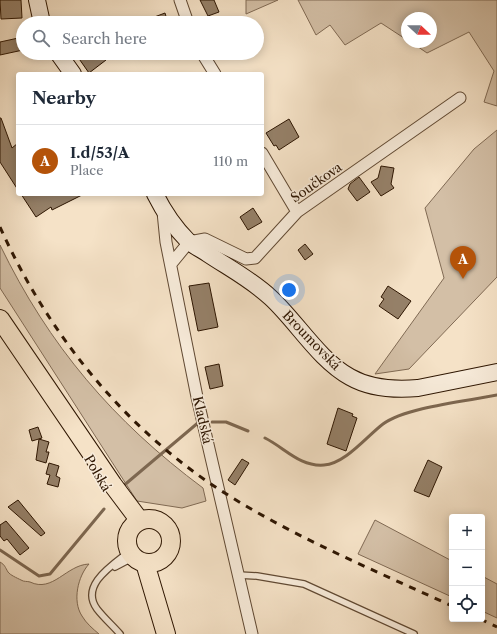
<!DOCTYPE html>
<html lang="en">
<head>
<meta charset="utf-8">
<style>
  :root { --surface:#fff; --page:#f6f6f7; --text:#1f2937; --muted:#747a83; --line:#e0e1e3; --accent:#b45309 }
  body { margin:0; font-family:"Libre Caslon Text",serif; background:var(--page); color:var(--text) }
  .controls { position:absolute; right:12px; bottom:12px; display:grid; overflow:hidden; border-radius:4px; box-shadow:0 2px 10px #0003 }
  .controls button { width:36px; height:36px; display:grid; place-items:center; padding:0; border:0; border-bottom:1px solid var(--line); background:var(--surface); color:var(--text); font:20px sans-serif }
  .compass { position:absolute; left:401px; top:12px; width:36px; height:36px; border-radius:50%; background:var(--surface); box-shadow:0 2px 10px #0003; rotate:112deg }
  .you { position:absolute; left:289px; top:290px; width:14px; height:14px; margin:-10px; border:3px solid #fff; border-radius:50%; background:#1a73e8; box-shadow:0 0 0 6px #1a73e833 }
  .badge { display:grid; place-items:center; width:26px; height:26px; border-radius:50%; background:var(--accent); color:#fff; font-size:13px; font-weight:700 }
  .pin { position:absolute; translate:-50% -33px; filter:drop-shadow(0 1px 2px #0008) }
  .pin::after { content:''; position:absolute; top:21px; width:14px; height:12px; background:inherit; clip-path:polygon(0 0,100% 0,50% 100%) }
  .list { margin:0; padding:0; list-style:none }
  h2 { display:flex; justify-content:space-between; align-items:center; height:52px; margin:0; padding:0 16px; font-size:17px }
  h2 small { font-size:13px; font-weight:400; color:var(--muted) }
  .list li { display:grid; grid-template-columns:26px 1fr auto; gap:12px; align-items:center; box-sizing:border-box; height:72px; padding:0 16px; border-top:1px solid var(--line) }
  .list b { display:block; font-size:15px; white-space:nowrap }
  .list p { margin:0; font-size:13px; white-space:nowrap; color:var(--muted) }
  .list em { font-size:13px; font-style:normal; color:var(--muted) }
  .icon { flex:none; width:22px; height:22px; fill:none; stroke:currentColor; stroke-width:2; stroke-linecap:round; stroke-linejoin:round }
  .map { position:relative; flex:none; width:497px; height:634px; overflow:hidden }
  .search { position:absolute; background:var(--surface); box-shadow:0 2px 10px #0003; left:16px; top:16px; width:248px; height:44px; display:flex; align-items:center; gap:10px; box-sizing:border-box; padding:0 14px; border-radius:22px; color:var(--muted); font-size:15px }
  .panel { position:absolute; background:var(--surface); box-shadow:0 2px 10px #0003; left:16px; top:72px; width:248px; height:124px; border-radius:4px }
  .map>svg:first-child { display:block }
  .green { fill:#d3bfa6; stroke:#806a54 }
  .lines { fill:none; stroke-linecap:round; stroke-linejoin:round }
  .stream { stroke:#7d6750; stroke-width:3 }
  .building { fill:#958068; stroke:#2e1602 }
  .service-casing { stroke:#604933; stroke-width:8 }
  .minor-casing { stroke:#604933; stroke-width:13 }
  .secondary-casing { stroke:#2e1602; stroke-width:18 }
  .primary-casing { stroke:#2e1602; stroke-width:20 }
  .service { stroke:#f8ecdb; stroke-width:5.5 }
  .minor { stroke:#f8ecdb; stroke-width:11 }
  .secondary { stroke:#f8ecdb; stroke-width:16 }
  .primary { stroke:#f5e2c7; stroke-width:18 }
  .rail { stroke:#2e1602; stroke-width:3; stroke-dasharray:7 7; stroke-linecap:butt }
  .labels { text-anchor:middle; stroke-width:3; stroke-linejoin:round; paint-order:stroke }
  .street-label { font-size:13px; fill:#2e1602; stroke:#f8ecdb }
</style>
</head>
<body>
<div class="map">
<svg width="497" height="634" viewBox="0 0 497 634">
  <rect width="100%" height="100%" fill="#f5e2c7"/>
  <filter id="stains"><feTurbulence type="fractalNoise" baseFrequency=".005" numOctaves="4"/><feColorMatrix values="0 0 0 0 .2 0 0 0 0 .09 0 0 0 0 .02 0 0 0 .5 -.17"/></filter>
  <radialGradient id="worn" r=".72"><stop offset=".6" stop-color="#630" stop-opacity="0"/><stop offset="1" stop-color="#630" stop-opacity=".3"/></radialGradient>
  <!-- green -->
  <path class="green" d="M246 0H278L246 14Z
    M298 0H497V106L484 102 494 71 469 32 427 53 411 42H431V18H407V40L381 23 345 45 330 25 316 35Z
    M497 130V277L409 369 375 374 444 278 425 208 474 149Z
    M0 245C49 346 113 421 203 488L206 501 182 508 137 501 0 288Z
    M375 520 452 561V597L358 554Z
    M0 562C5 565 5 567 8 572 10 575 17 578 21 580 24 582 27 581 30 582 53 593 66 565 89 564 78 576 72 601 82 616 86 623 93 629 99 634H0Z
    M482 576 497 584V618L482 611Z"/>
  <g class="lines">
    <!-- stream -->
    <path class="stream" d="M212 422H226L248 431
      M265 438C285 448 300 467 324 465 345 464 367 436 383 424 406 407 468 401 497 395
      M122 487 199 422
      M0 550 39 576 50 574 104 509"/>
  </g>
  <!-- building -->
  <path class="building" d="M0 0H21L22 18 1 19Z
    M200 0H214L219 12 208 16Z
    M165 13 168 23H141V22Z
    M23 37V50L0 55V42Z
    M75 53H101L106 60 89 73Z
    M0 118H1L12 148 18 143V190L0 162Z
    M289 119 299 137 279 150 276 145 274 146 266 133Z
    M381 166 394 168 391 184 394 188 381 196 371 182 378 178Z
    M359 177 370 192 357 201 348 189 350 184Z
    M21 194H84L52 210 51 207 36 217Z
    M253 208 262 222 248 230 240 217Z
    M305 244 313 254 305 260 298 250Z
    M209 283 218 327 198 331 189 286Z
    M388 286 411 301 398 319 379 306 384 299 381 297Z
    M219 364 223 386 210 389 205 367Z
    M338 408 353 414 352 416 357 418 346 451 327 444Z
    M38 427 42 438 32 441 29 430Z
    M39 439 49 442 46 452H49L46 463 36 460Z
    M242 459 249 463 235 485 228 480Z
    M428 460 442 467 429 497 414 491Z
    M49 463 59 466 56 476 60 478 58 487 47 484 50 475 46 474Z
    M18 500 45 533 41 536 8 507Z
    M6 521 29 548 20 555 7 539 4 541 0 536V525Z"/>
  <g class="lines">
    <!-- service casing -->
    <g class="service-casing">
      <path id="service" d="M115 567 134 557
        M238 575 257 576 304 584 414 634
        M120 634C113 626 104 618 97 609 79 585 114 564 130 551"/>
    </g>
    <!-- minor casing -->
    <g class="minor-casing">
      <path id="minor" d="M180 0 188 23
        M202 53 215 74
        M262 153 297 212
        M163 212 166 242 197 397 252 634
        M171 264 189 242 205 239 246 259 255 258 297 212 460 98"/>
    </g>
    <!-- secondary casing -->
    <g class="secondary-casing">
      <path id="secondary" d="M37 0 42 23
        M58 53 73 74
        M155 194C164 212 174 227 188 241 194 246 202 250 208 254 229 268 252 280 271 298 297 322 319 360 350 377 371 389 395 390 418 388L497 372"/>
    </g>
    <!-- primary casing -->
    <g class="primary-casing">
      <path id="primary" d="M0 319 113 485 140 521
        M127 541a22 22 0 1 1 44 0a22 22 0 1 1-44 0Z
        M145 563 166 634"/>
    </g>
    <!-- service -->
    <use href="#service" class="service"/>
    <!-- minor -->
    <use href="#minor" class="minor"/>
    <!-- secondary -->
    <use href="#secondary" class="secondary"/>
    <!-- primary -->
    <use href="#primary" class="primary"/>
    <!-- rail -->
    <path class="rail" d="M0 227C47 332 123 427 220 490 293 537 374 570 452 606
      M480 619 497 627"/>
  </g>
  <g class="labels">
    <!-- street labels -->
    <g class="street-label">
      <text transform="translate(316 182) rotate(-35)" y="5">Součkova</text>
      <text transform="translate(312 340) rotate(46)" y="5">Broumovská</text>
      <text transform="translate(203 420) rotate(77)" y="5">Kladská</text>
      <text transform="translate(98 473) rotate(60)" y="5">Polská</text>
    </g>
  </g>
  <rect width="100%" height="100%" filter="url(#stains)"/>
  <rect width="100%" height="100%" fill="url(#worn)"/>
</svg>
<div class="controls">
<button>+</button>
<button>−</button>
<button><svg class="icon" aria-label="locate" viewBox="0 0 24 24"><circle cx="12" cy="12" r="6"/><path d="M12 2v4M12 18v4M2 12h4M18 12h4"/></svg></button>
</div>
<svg class="compass" viewBox="-18 -18 36 36"><path d="M0-13l5 13h-10z" fill="#e53935"/><path d="M0 13l5-13h-10z" fill="#747a83"/></svg>
<div class="you"></div>
<div class="pin badge" style="left:463px;top:279px">A</div>
<div class="search"><svg class="icon" aria-label="search" viewBox="0 0 24 24"><circle cx="10" cy="10" r="6"/><path d="M15 15l6 6"/></svg>Search here</div>
<section class="panel">
<h2>Nearby<small></small></h2>
<ul class="list">
<li><span class="badge">A</span><div><b>I.d/53/A</b><p>Place</p></div><em>110 m</em></li>
</ul>
</section>
</div>
</body>
</html>
